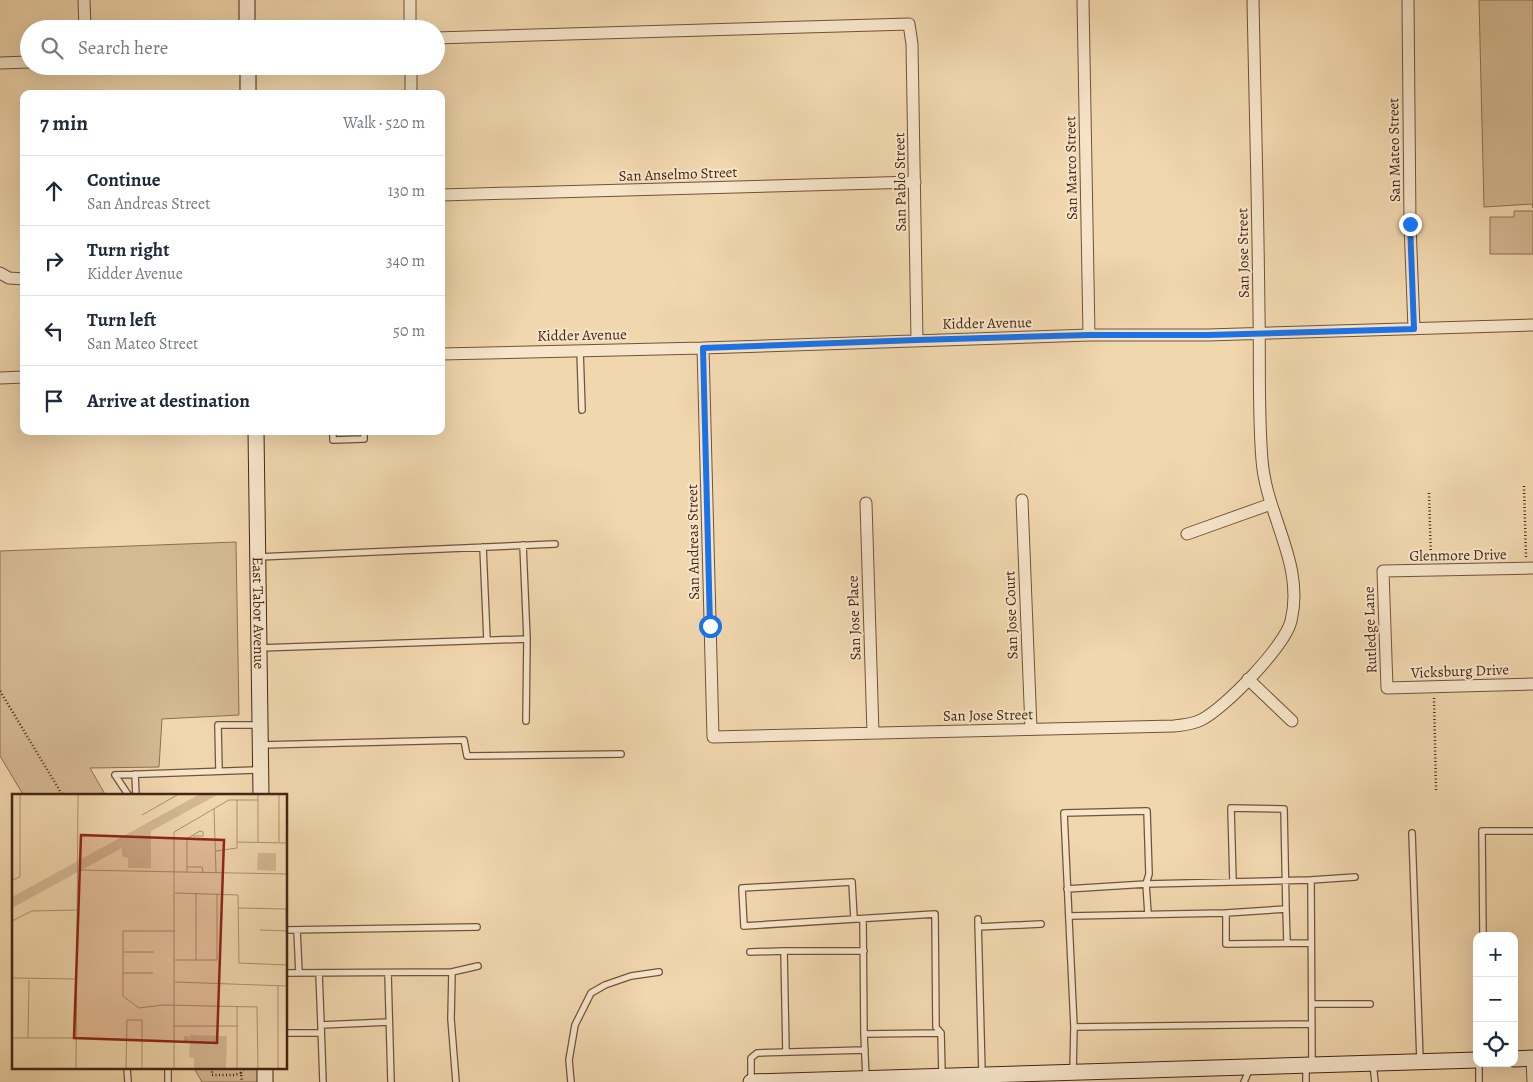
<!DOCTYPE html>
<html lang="en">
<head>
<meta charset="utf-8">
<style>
  :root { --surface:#fff; --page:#f6f6f7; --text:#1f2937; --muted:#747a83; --line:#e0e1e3 }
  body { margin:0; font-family:Alegreya,serif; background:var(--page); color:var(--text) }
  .controls { position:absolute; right:15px; bottom:15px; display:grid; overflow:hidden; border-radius:10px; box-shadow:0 5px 20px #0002 }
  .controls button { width:45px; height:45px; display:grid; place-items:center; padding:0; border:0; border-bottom:1px solid var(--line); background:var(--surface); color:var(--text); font:25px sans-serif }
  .stop { position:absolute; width:15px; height:15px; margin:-11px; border:4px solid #1a73e8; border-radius:50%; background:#fff }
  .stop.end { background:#1a73e8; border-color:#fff; box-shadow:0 1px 5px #0008 }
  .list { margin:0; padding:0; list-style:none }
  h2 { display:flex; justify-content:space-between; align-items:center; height:65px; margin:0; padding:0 20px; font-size:21px }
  h2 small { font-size:16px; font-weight:400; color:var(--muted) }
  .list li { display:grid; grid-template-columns:32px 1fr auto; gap:15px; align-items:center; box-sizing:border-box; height:70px; padding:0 20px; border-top:1px solid var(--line) }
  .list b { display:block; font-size:19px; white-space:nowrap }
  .list p { margin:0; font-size:16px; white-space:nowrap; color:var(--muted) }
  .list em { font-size:16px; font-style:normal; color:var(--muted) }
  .icon { flex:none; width:28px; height:28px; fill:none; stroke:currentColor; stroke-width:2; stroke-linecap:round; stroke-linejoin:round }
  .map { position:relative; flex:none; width:1533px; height:1082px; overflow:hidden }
  .search { position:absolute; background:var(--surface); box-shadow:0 5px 20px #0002; left:20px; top:20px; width:425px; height:55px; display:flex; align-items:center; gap:12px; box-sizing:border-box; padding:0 18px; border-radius:28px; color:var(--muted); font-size:19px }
  .panel { position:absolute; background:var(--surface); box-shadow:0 5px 20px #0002; left:20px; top:90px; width:425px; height:345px; border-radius:10px }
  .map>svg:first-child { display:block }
  .green { fill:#d4b993; stroke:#8e6f52 }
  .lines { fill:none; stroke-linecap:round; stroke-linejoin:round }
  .service-casing { stroke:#725239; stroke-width:8 }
  .minor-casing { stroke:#725239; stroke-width:13 }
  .secondary-casing { stroke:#472512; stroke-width:17 }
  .path { stroke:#472512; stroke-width:2.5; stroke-dasharray:1 2.5; stroke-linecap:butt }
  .service { stroke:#f6e5ca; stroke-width:5.5 }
  .minor { stroke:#f6e5ca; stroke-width:11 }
  .secondary { stroke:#f6e5ca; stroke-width:15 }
  .route { stroke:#1a73e8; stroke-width:6 }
  .labels { text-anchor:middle; stroke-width:4; stroke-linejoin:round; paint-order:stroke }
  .street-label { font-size:15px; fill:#472512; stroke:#f6e5ca }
  .inset-road { fill:none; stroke:#ad9070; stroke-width:1 }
  .view { fill:#8f2418; fill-opacity:0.15; stroke:#8f2418; stroke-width:2.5 }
  .inset-edge { fill:none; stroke:#472512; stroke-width:2.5 }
</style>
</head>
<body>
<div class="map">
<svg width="1533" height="1082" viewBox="0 0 1533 1082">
  <rect width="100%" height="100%" fill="#f1d7ae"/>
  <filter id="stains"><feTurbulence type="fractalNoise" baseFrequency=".004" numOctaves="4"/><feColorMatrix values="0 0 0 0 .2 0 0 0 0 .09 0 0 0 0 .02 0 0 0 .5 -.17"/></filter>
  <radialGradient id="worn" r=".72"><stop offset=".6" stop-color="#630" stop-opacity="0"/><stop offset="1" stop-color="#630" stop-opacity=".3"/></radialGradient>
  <!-- green -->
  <path class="green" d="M1479 0H1533V208L1532 204 1484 207Z
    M1514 211H1533V254H1490V217H1514Z
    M236 542 239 715 162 719 159 767 90 768 106 796H24L0 756V551Z
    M194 1068H265L273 1082H202Z"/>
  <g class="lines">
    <!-- service casing -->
    <g class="service-casing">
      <path id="service" d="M580 350 582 410
        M333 431V440L364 439V431
        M523 545 527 639 526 721
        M483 547 487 640
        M258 557 555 544
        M259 648 527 639
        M260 745 464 740 467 756 621 754
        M219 771 218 725H260
        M135 774 136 796
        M115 775 259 770
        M115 775 129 796
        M1412 833 1420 1060
        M1233 882 1231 808 1284 809 1286 909
        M1067 889 1146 884 1148 914
        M1226 913 1286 909 1287 943
        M1069 916 1226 913V944L1311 943
        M854 919 852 882 742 888 744 926 935 914 936 1027 941 1033 942 1074
        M863 919 864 1034
        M978 919 982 1073
        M978 927 1041 924
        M286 930 477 927
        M297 930 299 973
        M1483 936 1482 831H1533
        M750 952 784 951
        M452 972 478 966
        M286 973 452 972 451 1019 456 1082
        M319 973 321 1025
        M388 973 391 1082
        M1312 1004H1370
        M1074 1027 1064 813 1147 811 1149 874 1146 884 1311 880
        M286 1033H321
        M786 1052 784 951H864
        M1479 1063V1082
        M1312 1064 1311 880 1355 877
        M1373 1064 1375 1082
        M1306 1067V1082
        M127 1068 128 1082
        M168 1068V1082
        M1073 1072 1074 1027 1312 1024
        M866 1078 864 1034 941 1033
        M751 1080V1058L757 1053 865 1050
        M323 1082 321 1025 389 1022
        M571 1082 569 1060 575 1025 591 993 605 985 631 976 659 972
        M1244 1082 1250 1068"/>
    </g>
    <!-- minor casing -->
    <g class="minor-casing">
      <path id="minor" d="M84 0 85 29
        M410 0V29
        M1083 0 1089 335
        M1408 0 1410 224 1414 329
        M436 38 909 24 912 44 917 340
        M0 63 29 62
        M411 66V94
        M441 195 915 182
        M0 273 9 278 24 279
        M703 348 713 737 1174 726C1184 725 1193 724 1201 720 1224 709 1285 646 1291 621 1305 564 1266 515 1262 460 1258 411 1260 362 1259 313 1258 209 1255 104 1253 0
        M441 354 703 348 1089 335H1208L1533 325
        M0 378 24 377
        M1022 500 1031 729
        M866 503 873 733
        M1187 534 1271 504
        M1533 568 1383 571 1387 688 1533 684
        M1248 679 1292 721
        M1532 1058 1533 1082"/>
    </g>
    <!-- secondary casing -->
    <g class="secondary-casing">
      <g id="secondary">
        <path d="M247 0V29"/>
        <path d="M248 66V94"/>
        <path id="s1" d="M256 431 261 796"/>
        <path d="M1514 1059 1533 1058"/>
        <path d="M265 1068V1082"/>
        <path d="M751 1082 1477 1060"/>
      </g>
    </g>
    <!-- path -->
    <path class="path" d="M1524 486 1526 557
      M1429 493 1431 559
      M0 691 63 796
      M1434 698 1436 790
      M212 1068V1075H234L241 1073 242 1082
      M241 1073 244 1068"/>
    <!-- service -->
    <use href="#service" class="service"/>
    <!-- minor -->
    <use href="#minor" class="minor"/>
    <!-- secondary -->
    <use href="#secondary" class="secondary"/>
  </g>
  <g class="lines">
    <!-- route -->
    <path class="route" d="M710 626 703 348 917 340 1089 335H1208L1414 329 1410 224"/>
  </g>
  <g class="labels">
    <!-- street labels -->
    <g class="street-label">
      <text transform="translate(1394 150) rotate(-91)" y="5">San Mateo Street</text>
      <text transform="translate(1071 168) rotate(-91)" y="5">San Marco Street</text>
      <text transform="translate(678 174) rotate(-2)" y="5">San Anselmo Street</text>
      <text transform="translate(900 182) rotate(-91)" y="5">San Pablo Street</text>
      <text transform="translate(1243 253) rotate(-91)" y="5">San Jose Street</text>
      <text transform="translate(987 323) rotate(-1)" y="5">Kidder Avenue</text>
      <text transform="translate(582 335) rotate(-1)" y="5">Kidder Avenue</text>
      <text transform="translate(693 542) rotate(-91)" y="5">San Andreas Street</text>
      <text transform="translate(1458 555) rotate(-1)" y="5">Glenmore Drive</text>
      <text dy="5" stroke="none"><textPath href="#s1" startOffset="182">East Tabor Avenue</textPath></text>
      <text transform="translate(1011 615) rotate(-92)" y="5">San Jose Court</text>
      <text transform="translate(854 618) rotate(-92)" y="5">San Jose Place</text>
      <text transform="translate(1370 630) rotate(-92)" y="5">Rutledge Lane</text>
      <text transform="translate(1460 671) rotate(-2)" y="5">Vicksburg Drive</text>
      <text transform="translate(988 715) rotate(-1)" y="5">San Jose Street</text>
    </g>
  </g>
  <!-- overview -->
  <g transform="translate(12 794)">
    <rect width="275" height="275" fill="#f1d7ae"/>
    <path d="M188 0H207L139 37V74H116V64L110 63V54L0 114V103ZM246 59H264V77L245 76ZM178 241 215 242 214 274H182V264L177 263 178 248H172V242H177L178 248Z" fill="#d4b993"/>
    <path class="inset-road" d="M202 15 204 78M130 21 167 0M225 48 275 49M246 48V0M267 48V0M204 57 225 54V6M175 73H190L191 78M66 76 275 80M175 78V46L176 44 188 37 191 38V42H181M0 86 8 83V0M163 99 226 101 227 169 275 171M226 114 274 115 275 171M0 127 20 117 66 116M0 134V177M248 136 275 137M163 137H111V202L127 214 151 211 245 213 246 275M111 158H142M163 166H205V100M184 166V100M111 179H141M0 184 65 185M163 188 275 192M225 212V275M162 232H226M0 244H64M16 244 17 186M64 275 66 0M114 275 115 226H130V275M162 275V38L217 6H246M266 275V192"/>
    <path class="view" d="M69 41 212 46 205 249 62 244Z"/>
    <rect width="275" height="275" class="inset-edge"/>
  </g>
  <rect width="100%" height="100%" filter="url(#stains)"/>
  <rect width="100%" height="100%" fill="url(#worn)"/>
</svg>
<div class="controls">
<button>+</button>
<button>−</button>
<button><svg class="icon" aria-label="locate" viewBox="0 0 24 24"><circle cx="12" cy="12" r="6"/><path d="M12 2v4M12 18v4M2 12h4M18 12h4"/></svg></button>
</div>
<div class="stop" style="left:710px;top:626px"></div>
<div class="stop end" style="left:1410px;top:224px"></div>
<div class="search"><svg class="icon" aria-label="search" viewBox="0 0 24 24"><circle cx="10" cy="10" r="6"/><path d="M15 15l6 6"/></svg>Search here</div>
<section class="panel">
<h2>7 min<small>Walk · 520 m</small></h2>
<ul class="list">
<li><svg class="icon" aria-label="ahead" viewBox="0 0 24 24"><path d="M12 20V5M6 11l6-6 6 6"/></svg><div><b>Continue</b><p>San Andreas Street</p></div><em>130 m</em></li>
<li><svg class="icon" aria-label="right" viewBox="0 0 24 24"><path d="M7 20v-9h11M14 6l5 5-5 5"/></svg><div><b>Turn right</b><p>Kidder Avenue</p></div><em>340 m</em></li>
<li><svg class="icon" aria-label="left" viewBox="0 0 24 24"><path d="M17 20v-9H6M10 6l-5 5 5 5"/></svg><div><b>Turn left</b><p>San Mateo Street</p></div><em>50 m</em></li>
<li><svg class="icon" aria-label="arrive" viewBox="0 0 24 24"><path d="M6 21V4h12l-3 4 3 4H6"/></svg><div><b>Arrive at destination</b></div></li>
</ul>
</section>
</div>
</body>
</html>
